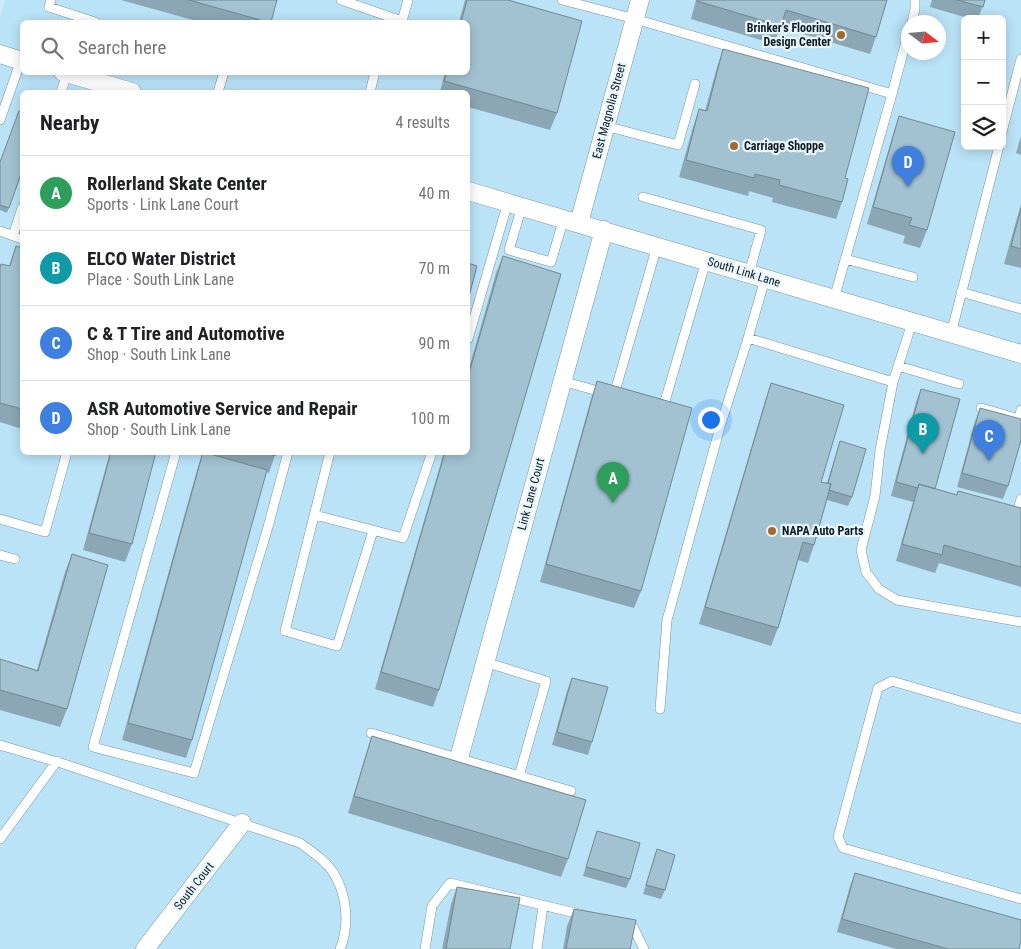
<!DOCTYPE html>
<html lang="en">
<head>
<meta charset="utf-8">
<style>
  :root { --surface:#fff; --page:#f2f2f2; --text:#202124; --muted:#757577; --line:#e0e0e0; --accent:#a36929 }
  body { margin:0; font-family:"Roboto Condensed",sans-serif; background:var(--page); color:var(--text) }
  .controls { position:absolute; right:15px; top:15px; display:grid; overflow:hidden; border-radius:8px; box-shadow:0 2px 12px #0003 }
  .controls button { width:45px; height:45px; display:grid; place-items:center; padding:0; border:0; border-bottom:1px solid var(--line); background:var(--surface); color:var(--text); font:25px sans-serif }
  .compass { position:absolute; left:901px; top:15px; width:45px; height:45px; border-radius:50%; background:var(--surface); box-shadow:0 2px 12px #0003; rotate:106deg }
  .you { position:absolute; left:710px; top:419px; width:18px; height:18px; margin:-12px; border:4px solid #fff; border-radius:50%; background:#1a73e8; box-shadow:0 0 0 8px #1a73e833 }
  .badge { display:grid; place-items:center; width:32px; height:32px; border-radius:50%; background:var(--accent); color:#fff; font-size:16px; font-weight:700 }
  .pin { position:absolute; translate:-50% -41px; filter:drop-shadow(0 1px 2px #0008) }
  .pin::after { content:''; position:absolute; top:26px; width:18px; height:15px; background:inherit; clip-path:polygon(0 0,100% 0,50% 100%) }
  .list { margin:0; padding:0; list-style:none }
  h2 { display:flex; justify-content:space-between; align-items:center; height:65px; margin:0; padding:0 20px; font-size:21px }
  h2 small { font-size:16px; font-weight:400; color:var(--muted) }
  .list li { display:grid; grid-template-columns:32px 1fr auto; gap:15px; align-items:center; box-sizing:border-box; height:75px; padding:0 20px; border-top:1px solid var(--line) }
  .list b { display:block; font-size:19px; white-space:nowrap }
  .list p { margin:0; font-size:16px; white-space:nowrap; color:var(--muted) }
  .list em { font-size:16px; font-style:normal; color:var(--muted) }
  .icon { flex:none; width:28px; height:28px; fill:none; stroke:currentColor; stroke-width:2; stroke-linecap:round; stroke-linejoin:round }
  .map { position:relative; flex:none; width:1021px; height:949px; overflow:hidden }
  .search { position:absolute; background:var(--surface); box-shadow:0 2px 12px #0003; left:20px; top:20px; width:450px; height:55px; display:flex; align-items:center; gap:12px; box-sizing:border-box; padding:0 18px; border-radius:8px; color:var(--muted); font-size:19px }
  .panel { position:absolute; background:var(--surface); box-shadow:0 2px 12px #0003; left:20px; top:90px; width:450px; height:365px; border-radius:8px }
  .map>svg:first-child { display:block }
  .built { fill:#bae3f8; fill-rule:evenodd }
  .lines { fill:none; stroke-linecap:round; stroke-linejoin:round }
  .lane-casing { stroke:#7695a5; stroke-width:10 }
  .street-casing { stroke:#7695a5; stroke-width:19 }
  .lane { stroke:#fff; stroke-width:9 }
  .street { stroke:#fff; stroke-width:18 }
  .wall { fill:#8ba7b5 }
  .building { fill:#a2c2d2; stroke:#718893 }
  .poi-dot { fill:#a36929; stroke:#e9f6fd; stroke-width:2 }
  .labels { text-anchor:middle; stroke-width:4.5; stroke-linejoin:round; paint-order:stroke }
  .poi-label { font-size:12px; font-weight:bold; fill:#0d1a1f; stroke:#e9f6fd; text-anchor:start }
  .street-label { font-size:12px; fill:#0d1a1f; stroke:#e9f6fd }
</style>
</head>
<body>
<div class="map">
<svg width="1021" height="949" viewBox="0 0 1021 949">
  <rect width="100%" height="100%" fill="#ccedfe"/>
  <!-- built -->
  <path class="built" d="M5 0H1021V949H0V16ZM965 19H1002V146H965ZM22 22H468V72H22ZM908 22H938V52H908ZM22 92H468V452H22Z"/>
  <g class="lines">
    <!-- lane casing -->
    <g class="lane-casing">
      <path id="lane" d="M51 0 49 7 95 22
        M341 0 402 21 408 0
        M562 0 635 19 892 94 834 299
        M912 22 915 9V0
        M61 92 67 74
        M218 92 224 72
        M370 92 375 72
        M892 94 908 34
        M0 120 21 60
        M605 126 678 145 695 84
        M1002 132 1021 59
        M643 197 761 230 749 274
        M522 206 509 250 551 262 564 218
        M0 231 22 239
        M13 236 22 208
        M845 259 913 277
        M765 279 748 338 893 382 912 323
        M961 292 1021 309
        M951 334 999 146
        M468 339 508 202
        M898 366 959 384
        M562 381 605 393
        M893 382 880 450 875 496 861 550 866 572 879 589 897 600 1021 622
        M614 395 657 246
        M661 408H663L706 261
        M981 408 1019 419 1021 410
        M176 452 93 747 194 773 268 527 288 452
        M330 452 285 631 337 646 373 531
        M1021 499 1017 513 1021 514
        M315 515 403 538 432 452
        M0 519 45 532 67 452
        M0 555 15 559
        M485 662 546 681 519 776
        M660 709 667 620 720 427 748 338
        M1021 719 892 681 878 688 838 837 843 848 1021 899
        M371 733 571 791
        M0 745 64 764 300 843C312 852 325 860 333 872 347 894 350 925 340 949
        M0 839 57 761
        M623 925 633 927 644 949
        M425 949 432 906 450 883 584 915
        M537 949 543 906"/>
    </g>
    <!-- street casing -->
    <g class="street-casing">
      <path id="street" d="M0 54 22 61
        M63 72 132 92
        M468 191 1021 354
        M579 223 640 0
        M459 758 604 230
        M145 949 242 823"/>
    </g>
    <!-- lane -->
    <use href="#lane" class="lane"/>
    <!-- street -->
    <use href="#street" class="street"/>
  </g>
  <!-- wall -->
  <path class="wall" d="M121 0H277L271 22H200Z
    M465 0H508L557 113 550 130 468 107V92H440L445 72H468V22H459Z
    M696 0H887L876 37 870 54 780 27 774 44 691 19Z
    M932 0H985L978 19H971L930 7Z
    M723 49 845 178 842 202 836 219 772 202 773 198 749 191 748 196 679 177 693 127 699 109 705 111 717 67Z
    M899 116 927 230 920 248 903 243 905 236 867 224 893 134Z
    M1021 136V155L1016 153Z
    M0 162 22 171 7 213 0 210Z
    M1021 204V268L1004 264Z
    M16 246 22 248V429L0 422V267L9 266Z
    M503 256 439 690 433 707 375 689 444 452H468V372L496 273Z
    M597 381 641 591 634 608 540 582 591 399Z
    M771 383 821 482 827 483 840 441 852 497 848 506 827 500 814 545 808 563 798 560 778 628 771 646 699 624 765 401Z
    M921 389 935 489 957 495 1021 508V587L939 563 935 573 896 561 913 502 891 496 916 402Z
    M980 408 1008 486 1003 499 957 487 975 421Z
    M110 452H156L132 544 125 562 83 550Z
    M203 452H276L269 473 266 472 192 740 186 758 122 740 197 470Z
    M72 554 67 709 60 727 0 710V659L37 670 65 572Z
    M572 678 592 742 588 755 552 745 567 691Z
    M372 736 568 859 561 877 348 813 366 754Z
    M597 831 630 879 626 888 583 876Z
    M657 849 665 890 661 899 643 894Z
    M855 873 1019 949H896L837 932 850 886Z
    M457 887 510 949H442L451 904Z
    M574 909 630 949H563L567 926Z"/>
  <!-- building -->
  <path class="building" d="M189 0H277L271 22H267Z
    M467 0H508L582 21 557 113 444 81 447 72H468V22H461Z
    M697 0H887L876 37 786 10 781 26 697 1Z
    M957 0H985L983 7Z
    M723 49 869 88 845 178 848 179 842 202 779 185 780 180 755 174 754 178 686 160 699 109 707 111Z
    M19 111 22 112V171L9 208 0 205V162Z
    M899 116 955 132 927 230 909 225 912 218 873 207Z
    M1021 209V249L1011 246Z
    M16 246 22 248V409L0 403V267L1 264 10 266Z
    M503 256 561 274 439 690 381 672 445 452H468V376Z
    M468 263 477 266 468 300Z
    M597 381 692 408 641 591 546 564Z
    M771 383 844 405 821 482 831 484 814 545 803 542 778 628 705 607Z
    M921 389 960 399 935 489 919 484 918 488 896 482Z
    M980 408 1021 419V440L1008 486 962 473Z
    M840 441 866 449 852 497 829 490 831 484 828 483Z
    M111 452H156L132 544 89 533Z
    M203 452 267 470 192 740 128 723Z
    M264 452H276L275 456Z
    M919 484 957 495 958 491 1021 508V567L944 545 942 555 902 544Z
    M72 554 108 565 67 709 0 690V659L38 671Z
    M572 678 608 687 592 742 557 732Z
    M372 736 586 800 568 859 354 796Z
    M597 831 640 843 630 879 586 867Z
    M657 849 675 855 665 890 646 885Z
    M855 873 1021 920V941L1019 949H948L842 919Z
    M457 887 520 898 510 949H446Z
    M574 909 636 920 630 949H566Z"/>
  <!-- markers -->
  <g class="poi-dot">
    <circle cx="841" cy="35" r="5"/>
    <circle cx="734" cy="146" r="5"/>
    <circle cx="772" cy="531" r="5"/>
  </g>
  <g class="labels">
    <!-- poi labels -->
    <g class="poi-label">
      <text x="831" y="32" text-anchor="end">Brinker’s Flooring<tspan x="831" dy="14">Design Center</tspan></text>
      <text x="744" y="150">Carriage Shoppe</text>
      <text x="782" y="535">NAPA Auto Parts</text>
    </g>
    <!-- street labels -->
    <g class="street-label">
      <text transform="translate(609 111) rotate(-75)" y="4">East Magnolia Street</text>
      <text transform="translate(744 272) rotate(17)" y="4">South Link Lane</text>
      <text transform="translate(531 494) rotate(-75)" y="4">Link Lane Court</text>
      <text transform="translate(194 886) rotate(-52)" y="4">South Court</text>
    </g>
  </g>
</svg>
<div class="controls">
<button>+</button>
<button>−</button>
<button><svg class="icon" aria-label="layers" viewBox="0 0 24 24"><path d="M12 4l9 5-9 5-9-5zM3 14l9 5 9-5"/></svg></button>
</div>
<svg class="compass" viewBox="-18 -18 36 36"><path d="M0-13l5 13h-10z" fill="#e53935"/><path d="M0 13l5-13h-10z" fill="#757577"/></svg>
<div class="you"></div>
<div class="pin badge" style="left:613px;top:503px;background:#2e9e5b">A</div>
<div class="pin badge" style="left:923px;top:454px;background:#0f9aa8">B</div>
<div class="pin badge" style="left:989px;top:461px;background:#3f7fe0">C</div>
<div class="pin badge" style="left:908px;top:187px;background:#3f7fe0">D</div>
<div class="search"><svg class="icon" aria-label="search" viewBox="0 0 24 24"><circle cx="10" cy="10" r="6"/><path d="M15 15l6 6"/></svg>Search here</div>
<section class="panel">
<h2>Nearby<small>4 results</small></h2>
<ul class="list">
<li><span class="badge" style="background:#2e9e5b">A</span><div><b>Rollerland Skate Center</b><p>Sports · Link Lane Court</p></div><em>40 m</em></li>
<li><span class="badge" style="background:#0f9aa8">B</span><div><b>ELCO Water District</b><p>Place · South Link Lane</p></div><em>70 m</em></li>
<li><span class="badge" style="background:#3f7fe0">C</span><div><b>C &amp; T Tire and Automotive</b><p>Shop · South Link Lane</p></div><em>90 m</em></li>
<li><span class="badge" style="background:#3f7fe0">D</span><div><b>ASR Automotive Service and Repair</b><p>Shop · South Link Lane</p></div><em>100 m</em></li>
</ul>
</section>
</div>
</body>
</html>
